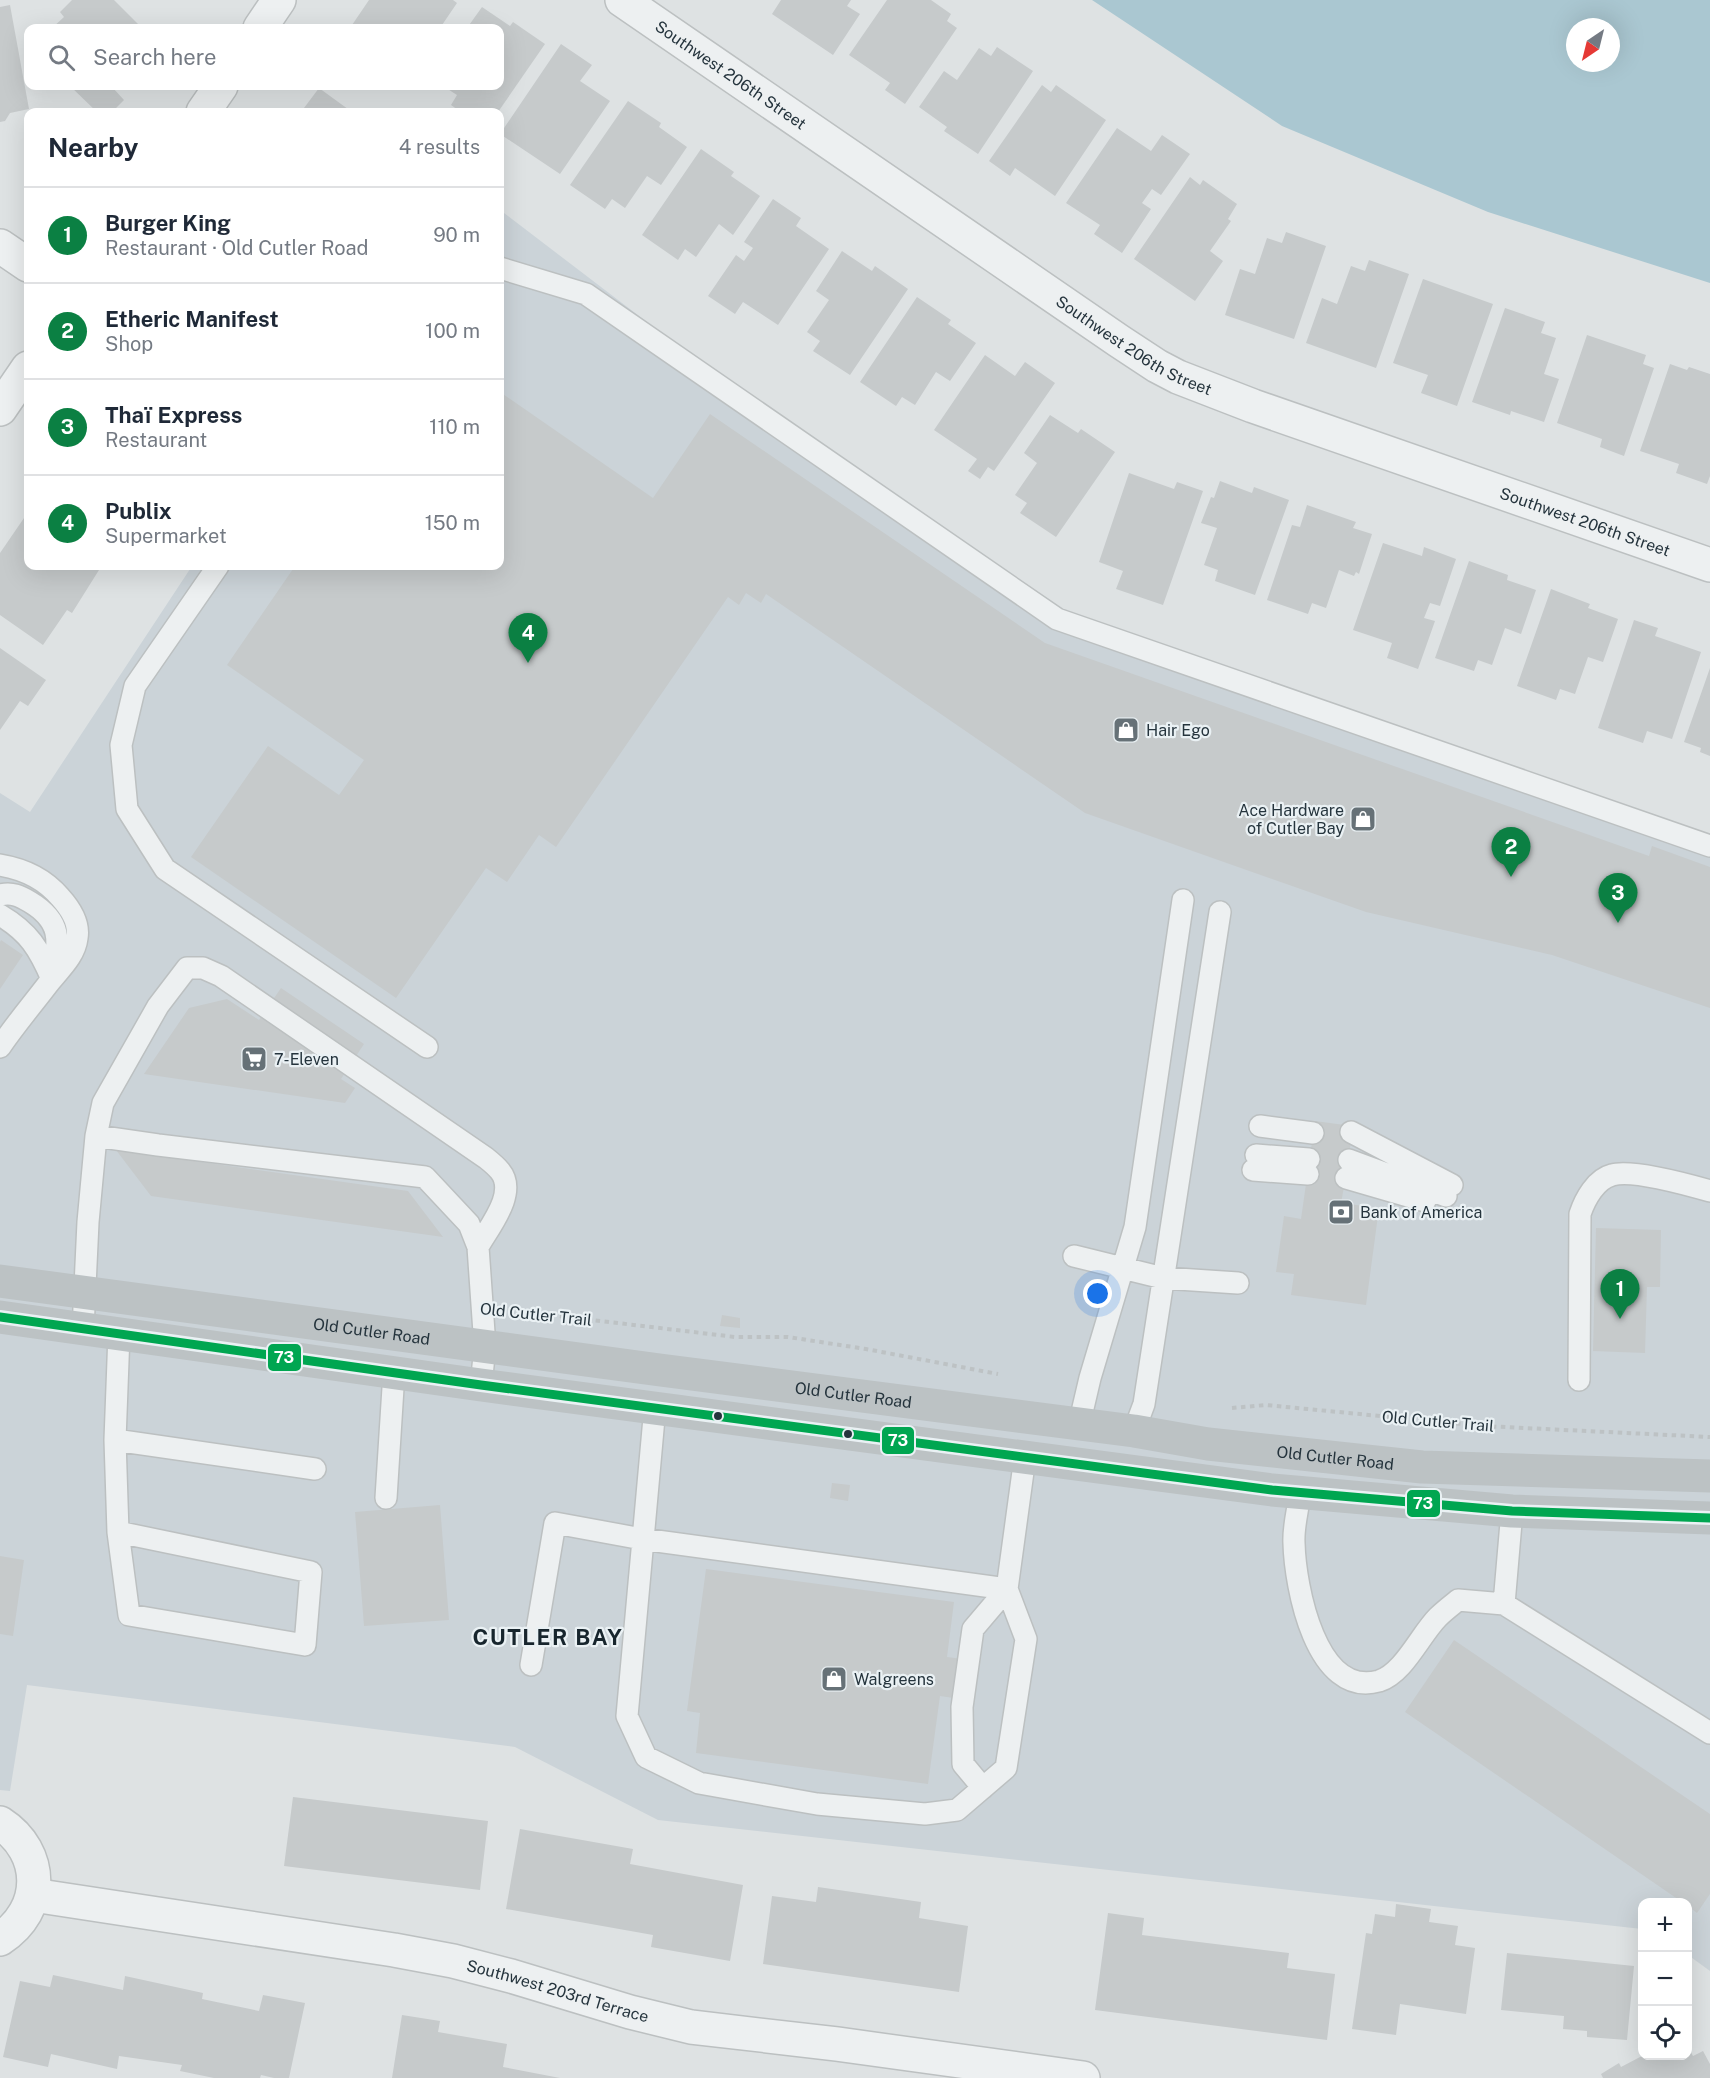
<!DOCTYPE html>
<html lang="en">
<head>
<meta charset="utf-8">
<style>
  :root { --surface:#fff; --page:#f6f6f7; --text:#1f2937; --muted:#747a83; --line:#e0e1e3; --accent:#0b8043 }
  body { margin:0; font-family:"Public Sans",sans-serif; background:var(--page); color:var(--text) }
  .controls { position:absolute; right:18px; bottom:18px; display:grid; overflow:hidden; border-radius:12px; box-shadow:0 6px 24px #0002 }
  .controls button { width:54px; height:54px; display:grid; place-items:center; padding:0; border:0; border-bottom:2px solid var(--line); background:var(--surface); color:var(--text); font:30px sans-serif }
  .compass { position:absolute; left:1566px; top:18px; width:54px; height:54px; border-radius:50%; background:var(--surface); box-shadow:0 6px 24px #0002; rotate:215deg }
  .you { position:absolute; left:1098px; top:1294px; width:21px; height:21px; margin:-15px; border:4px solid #fff; border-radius:50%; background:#1a73e8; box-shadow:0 0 0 9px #1a73e833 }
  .badge { display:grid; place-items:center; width:39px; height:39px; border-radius:50%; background:var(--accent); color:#fff; font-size:20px; font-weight:700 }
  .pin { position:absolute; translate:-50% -50px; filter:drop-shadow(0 2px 3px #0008) }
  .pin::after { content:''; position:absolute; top:32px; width:21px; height:18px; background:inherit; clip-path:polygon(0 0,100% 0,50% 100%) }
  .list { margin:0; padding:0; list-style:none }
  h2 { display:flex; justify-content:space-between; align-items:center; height:78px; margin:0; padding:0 24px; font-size:26px }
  h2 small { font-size:20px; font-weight:400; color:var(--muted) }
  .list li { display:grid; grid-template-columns:39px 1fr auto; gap:18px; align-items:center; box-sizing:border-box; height:96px; padding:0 24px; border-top:2px solid var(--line) }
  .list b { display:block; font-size:22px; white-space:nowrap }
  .list p { margin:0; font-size:20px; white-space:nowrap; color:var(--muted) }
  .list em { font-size:20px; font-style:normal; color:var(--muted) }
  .icon { flex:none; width:33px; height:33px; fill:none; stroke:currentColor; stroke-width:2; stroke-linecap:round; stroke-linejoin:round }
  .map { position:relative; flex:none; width:1710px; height:2078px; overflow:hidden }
  .search { position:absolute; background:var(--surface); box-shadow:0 6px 24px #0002; left:24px; top:24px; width:480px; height:66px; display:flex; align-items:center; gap:15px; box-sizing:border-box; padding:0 21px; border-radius:12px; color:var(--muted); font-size:22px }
  .panel { position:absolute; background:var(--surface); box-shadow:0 6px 24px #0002; left:24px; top:108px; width:480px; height:462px; border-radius:12px }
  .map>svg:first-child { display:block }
  .built { fill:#cbd3d8 }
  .water { fill:#aac7d1; fill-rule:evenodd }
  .building { fill:#c6cacb }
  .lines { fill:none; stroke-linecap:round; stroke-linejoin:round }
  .lane-casing { stroke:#bcc0c1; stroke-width:24 }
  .street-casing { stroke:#bcc0c1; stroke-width:36 }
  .path { stroke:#bdc2c4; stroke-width:4; stroke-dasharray:4.5 4.5; stroke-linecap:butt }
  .lane { stroke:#edf0f1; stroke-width:21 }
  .street { stroke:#edf0f1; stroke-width:33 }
  .secondary { stroke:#bcc2c4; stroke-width:33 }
  .bus-1-casing { stroke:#eaf1f4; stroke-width:14 }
  .bus-1 { stroke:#00a651; stroke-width:9 }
  .bus-dot { fill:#25343d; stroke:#eaf1f4; stroke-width:2 }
  .labels { text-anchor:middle; stroke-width:4.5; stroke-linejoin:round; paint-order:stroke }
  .street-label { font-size:16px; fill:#25343d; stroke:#eaf1f4 }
  .poi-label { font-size:16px; fill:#25343d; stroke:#eaf1f4; text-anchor:start }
  .district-label { font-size:22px; font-weight:bold; letter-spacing:1.5px; fill:#17252d; stroke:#eaf1f4 }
  .line-badge { stroke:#eaf1f4; stroke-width:2 }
  .badge-label { font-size:16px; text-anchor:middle; font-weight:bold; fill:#fff }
</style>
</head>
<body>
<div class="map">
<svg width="1710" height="2078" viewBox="0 0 1710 2078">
  <rect width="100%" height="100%" fill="#dee2e3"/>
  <!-- built -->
  <path class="built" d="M500 210 1042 623 1710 857V1971L1688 1955V1902H1642V1929L658 1820 515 1747 27 1685 10 1791 0 1790V793L30 812 192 566H500Z"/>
  <!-- water -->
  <path class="water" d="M1092 0H1710V283L1488 212 1282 126ZM1575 27H1611V63H1575Z"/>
  <!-- building -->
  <path class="building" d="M72 0H114L142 28H52L64 17 60 12Z
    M369 0H453L457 3 440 28H350Z
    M781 0H851L847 6 860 14 833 55 772 14Z
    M887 0H931L951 14 947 21 957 28 905 104 885 90 890 83 849 55Z
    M10 5 29 109 10 113 5 121 0 122V7Z
    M482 7 510 26 513 22 545 44 498 112H461L451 105 457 95 443 86H500V28H467Z
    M561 44 592 65 580 81 610 101 560 174 500 134Z
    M997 47 1033 71 978 154 944 131 947 127 919 107 944 71 957 80 979 48 991 56Z
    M1042 85 1051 92 1056 85 1106 120 1055 196 1015 168 1010 176 989 161Z
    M70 86H116L113 88 124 100 112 112H97Z
    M319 88 352 112H292L295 108 301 112Z
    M628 101 661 123 659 127 687 147 661 185 647 176 625 208 612 199 605 209 570 185Z
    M1117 128 1151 151 1162 135 1190 154 1161 195 1152 189 1142 203 1151 209 1122 253 1094 234 1100 225 1066 203Z
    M701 149 734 172 731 176 760 196 733 235 719 224 696 257 685 249 678 260 642 235Z
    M1190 177 1200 185 1203 180 1237 204 1228 219 1231 221 1210 251 1223 261 1195 301 1134 259Z
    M773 199 801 218 796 226 829 249 778 325 743 302 735 314 708 296 736 255 744 261 753 248 744 242Z
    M1286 232 1326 246 1294 339 1225 315 1240 269 1255 274 1267 238 1282 243Z
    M842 251 872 271 875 266 908 289 850 375 813 351 820 341 807 332 829 300 816 291Z
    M1369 260 1409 274 1376 368 1306 343 1322 298 1337 304 1351 266 1365 271Z
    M1423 279 1493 304 1457 406 1421 393 1428 375 1393 363Z
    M917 297 951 320 948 324 976 343 950 381 936 372 915 405 902 397 896 406 860 382Z
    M1505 308 1545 322 1541 333 1556 338 1544 374 1559 379 1544 422 1511 411 1510 415 1472 402Z
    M1587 335 1646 355 1643 364 1654 368 1624 456 1600 447 1602 439 1557 423Z
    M985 355 1015 376 1025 362 1055 383 994 471 988 467 980 479 968 471 977 459 934 430Z
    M1670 364 1687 370 1689 367 1710 374V476L1707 484 1676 473 1679 464 1640 451Z
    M500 392 653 498 710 414 1045 643 1649 856 1652 846 1710 867V1008L1552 955 1366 912 1085 813 766 594 761 603 746 593 739 605 728 597 556 847 539 835 507 882 486 868 396 998 191 857 268 746 339 795 364 760 227 665 295 566H500Z
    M1050 415 1078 433 1081 429 1115 452 1056 537 1020 513 1027 503 1015 495 1037 463 1024 453Z
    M1129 473 1174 489 1177 482 1203 491 1163 605 1116 589 1123 571 1099 562Z
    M1220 481 1252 493 1254 487 1289 500 1255 595 1215 581 1218 570 1204 565 1217 528 1201 523 1211 497 1214 498Z
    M1307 505 1356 522 1353 528 1372 534 1359 574 1356 572 1354 576 1339 570 1326 608 1312 603 1308 614 1267 600 1292 525 1300 527Z
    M24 518 28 521V566H93L99 570 72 613 67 610 43 645 0 615V553Z
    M1383 543 1422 556 1424 547 1456 559 1440 606 1430 603 1424 618 1435 621 1418 669 1387 658 1392 643 1353 630Z
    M1469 561 1508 575 1507 580 1536 590 1521 634 1505 628 1492 665 1478 660 1474 671 1435 658Z
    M1551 589 1590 604 1588 608 1618 619 1603 662 1588 657 1575 694 1560 689 1556 700 1517 686Z
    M1634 620 1658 628 1655 636 1701 652 1672 739 1647 731 1643 743 1598 728Z
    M0 648 46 680 28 706 20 701 0 730Z
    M1710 668V756L1700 752 1701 748 1684 742Z
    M1 940 23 955 0 989V942Z
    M281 988 364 1044 341 1079 355 1088 345 1103 144 1074 189 1008 227 999 259 1020Z
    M1315 1121 1352 1126 1349 1160 1341 1203 1379 1208 1366 1305 1291 1295 1294 1274 1276 1272 1284 1216 1301 1219Z
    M116 1150 408 1191 443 1237 151 1196Z
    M1596 1228 1661 1230 1660 1287H1647L1645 1353 1593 1351Z
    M722 1315 740 1318V1328L720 1326Z
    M832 1483 850 1485 848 1501 830 1498Z
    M440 1505 449 1620 364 1626 355 1512Z
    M0 1556 24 1560 13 1636 0 1634Z
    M706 1569 954 1602 947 1657 979 1661 974 1701 940 1696 928 1784 696 1753 700 1713 687 1711Z
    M1454 1640 1710 1814V1894L1697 1913 1688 1906V1902H1682L1405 1712Z
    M293 1797 488 1821 480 1890 284 1866Z
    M520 1829 633 1849 630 1864 743 1885 730 1961 651 1947 653 1935 506 1909Z
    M818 1887 921 1902 919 1918 968 1926 959 1992 763 1964 772 1896 816 1902Z
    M1396 1904 1431 1909 1429 1922 1458 1926 1455 1945 1475 1948 1466 2014 1400 2004 1396 2035 1352 2029 1366 1933 1372 1934 1375 1914 1395 1917Z
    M1108 1913 1144 1918 1142 1935 1289 1953 1287 1968 1335 1974 1327 2040 1095 2010Z
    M1507 1953 1634 1966 1627 2040 1587 2037V2031L1563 2029 1564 2016 1501 2010Z
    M53 1975 123 1990 125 1976 203 1993 202 1999 259 2011 263 1995 305 2003 289 2078H274L261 2075 260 2078H214L180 2071 182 2065 119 2056 117 2069 51 2054 48 2067 3 2057 20 1981 50 1987Z
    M402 2015 440 2021 438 2032 507 2044 503 2067 560 2078H392Z
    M1688 2047 1693 2056 1703 2051 1710 2064V2078H1603L1601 2074 1619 2063 1621 2067 1642 2056H1688Z"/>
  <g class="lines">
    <!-- lane casing -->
    <g class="lane-casing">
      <path id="lane" d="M500 268 586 294 1057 619 1710 846
        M218 566 135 686 121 745 127 809 165 869 427 1047
        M0 865C24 869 44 878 60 897 70 908 80 922 77 938 75 956 59 970 48 984 32 1005 15 1025 0 1047
        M0 895C12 892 20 896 30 902 65 923 58 944 52 979
        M0 915C29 932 39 949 52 979
        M1260 1126 1313 1133
        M1351 1132 1452 1185
        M96 1136 103 1103 158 1006 187 968H203L221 976 486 1158C491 1162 496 1166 500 1171 518 1193 489 1227 478 1247
        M1256 1155 1309 1159
        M1349 1160 1446 1196
        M1253 1170 1308 1174
        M1346 1178 1425 1201
        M1074 1256 1163 1278 1238 1283
        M83 1329 88 1222 96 1136 158 1145 425 1177 469 1224 478 1247 485 1347 481 1385
        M1579 1380 1580 1214C1585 1199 1596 1179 1612 1175 1632 1169 1689 1185 1710 1191
        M655 1407 627 1716 646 1757 699 1783 817 1804 925 1814 957 1810 1006 1768 1026 1639 1007 1589 1025 1457
        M1079 1425 1090 1378 1135 1227 1183 900
        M1134 1431 1144 1404 1220 912
        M115 1440 315 1469
        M1300 1493C1298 1510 1293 1527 1294 1543 1295 1586 1316 1699 1379 1681 1404 1673 1420 1635 1438 1617 1444 1611 1452 1605 1458 1600L1504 1604
        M386 1498 394 1372
        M1512 1511 1504 1604 1710 1733
        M118 1532 311 1572 305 1645 129 1615 118 1532 115 1440 119 1334
        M531 1665 555 1523 642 1539 1007 1589
        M983 1788 963 1764 962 1707 973 1629 1007 1589"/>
    </g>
    <!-- street casing -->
    <g class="street-casing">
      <g id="street">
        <path id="s1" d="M622 0 1119 341 1157 366 1178 377 1253 406 1710 565"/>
        <path d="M260 28 279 0"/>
        <path d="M203 112 221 86"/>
        <path d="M0 246 28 265"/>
        <path d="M0 409 28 368"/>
        <path d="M0 1823C45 1852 45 1910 0 1939"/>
        <path id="s2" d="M33 1895 394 1950 453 1961 511 1976 630 2012 691 2027 837 2044 1083 2078"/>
      </g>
    </g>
    <!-- path -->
    <path class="path" d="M542 1314 735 1337H788L866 1349 998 1374
      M1232 1408 1266 1405 1483 1426 1710 1437"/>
    <!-- lane -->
    <use href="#lane" class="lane"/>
    <!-- street -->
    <use href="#street" class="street"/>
    <!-- secondary -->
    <g class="secondary">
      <path id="s3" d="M0 1281 660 1370 1134 1431 1208 1444 1422 1467 1710 1476"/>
      <path d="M0 1317 481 1385 1272 1490 1512 1511 1710 1518"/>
    </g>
    <!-- bus-1 casing -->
    <g class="bus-1-casing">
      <path id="bus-1" d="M0 1317 481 1385 1272 1490 1512 1511 1710 1518"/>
    </g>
    <!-- bus-1 -->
    <use href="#bus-1" class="bus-1"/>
  </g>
  <!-- icons -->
  <defs>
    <g id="shop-square" transform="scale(1.35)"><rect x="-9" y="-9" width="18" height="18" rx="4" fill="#667177" stroke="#eaf1f4"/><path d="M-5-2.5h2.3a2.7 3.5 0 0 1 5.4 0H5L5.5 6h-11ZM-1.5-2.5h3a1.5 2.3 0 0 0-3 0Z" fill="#fff"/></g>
    <g id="supermarket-square" transform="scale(1.35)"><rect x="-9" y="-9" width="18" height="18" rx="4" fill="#667177" stroke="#eaf1f4"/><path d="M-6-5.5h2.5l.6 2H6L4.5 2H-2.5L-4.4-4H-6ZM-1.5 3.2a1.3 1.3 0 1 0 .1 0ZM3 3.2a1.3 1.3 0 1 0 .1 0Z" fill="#fff"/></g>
    <g id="bank-square" transform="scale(1.35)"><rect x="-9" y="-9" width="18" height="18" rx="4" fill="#667177" stroke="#eaf1f4"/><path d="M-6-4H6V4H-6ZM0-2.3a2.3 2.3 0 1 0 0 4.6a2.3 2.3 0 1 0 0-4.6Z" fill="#fff"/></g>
  </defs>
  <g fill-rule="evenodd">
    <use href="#shop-square" x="1126" y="730"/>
    <use href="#shop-square" x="1363" y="819"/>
    <use href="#supermarket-square" x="254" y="1059"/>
    <use href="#bank-square" x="1341" y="1212"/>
    <use href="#shop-square" x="834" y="1679"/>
  </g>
  <!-- markers -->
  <g class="bus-dot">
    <circle cx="718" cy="1416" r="5"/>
    <circle cx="848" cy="1434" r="5"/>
  </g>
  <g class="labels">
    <!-- street labels -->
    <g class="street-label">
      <text dy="6" stroke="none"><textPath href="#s1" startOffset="132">Southwest 206th Street</textPath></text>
      <text dy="6" stroke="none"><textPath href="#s1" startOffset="618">Southwest 206th Street</textPath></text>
      <text dy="6" stroke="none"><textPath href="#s1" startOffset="1104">Southwest 206th Street</textPath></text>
      <text transform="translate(536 1314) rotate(6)" y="6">Old Cutler Trail</text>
      <text dy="6" stroke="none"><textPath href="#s3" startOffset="375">Old Cutler Road</textPath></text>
      <text dy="6" stroke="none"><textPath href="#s3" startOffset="861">Old Cutler Road</textPath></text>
      <text transform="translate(1438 1421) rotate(5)" y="6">Old Cutler Trail</text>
      <text dy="6" stroke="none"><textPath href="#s3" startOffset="1347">Old Cutler Road</textPath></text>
      <text dy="6" stroke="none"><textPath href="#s2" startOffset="534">Southwest 203rd Terrace</textPath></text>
    </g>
    <!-- poi labels -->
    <g class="poi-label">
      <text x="1146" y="736">Hair Ego</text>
      <text x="1344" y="816" text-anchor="end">Ace Hardware<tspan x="1344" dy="18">of Cutler Bay</tspan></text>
      <text x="274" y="1065">7-Eleven</text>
      <text x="1360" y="1218">Bank of America</text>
      <text x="854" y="1685">Walgreens</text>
    </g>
    <!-- district labels -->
    <g class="district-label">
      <text x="548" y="1645">CUTLER BAY</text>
    </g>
  </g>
  <g class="line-badge">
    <rect x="267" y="1343" width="35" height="29" rx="6" fill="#00a651"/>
    <rect x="881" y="1426" width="34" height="29" rx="6" fill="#00a651"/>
    <rect x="1406" y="1489" width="35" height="29" rx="6" fill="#00a651"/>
  </g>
  <g class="badge-label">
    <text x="284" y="1363">73</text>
    <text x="898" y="1446">73</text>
    <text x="1423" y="1509">73</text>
  </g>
</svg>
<div class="controls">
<button>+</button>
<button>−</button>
<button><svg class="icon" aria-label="locate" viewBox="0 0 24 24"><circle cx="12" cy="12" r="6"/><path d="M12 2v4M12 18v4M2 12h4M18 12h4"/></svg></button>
</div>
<svg class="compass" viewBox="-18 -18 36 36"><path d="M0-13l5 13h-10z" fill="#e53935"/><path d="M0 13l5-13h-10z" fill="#747a83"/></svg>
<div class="you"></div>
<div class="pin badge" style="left:1620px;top:1319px">1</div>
<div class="pin badge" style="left:1511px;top:877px">2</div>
<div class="pin badge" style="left:1618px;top:923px">3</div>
<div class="pin badge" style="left:528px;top:663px">4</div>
<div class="search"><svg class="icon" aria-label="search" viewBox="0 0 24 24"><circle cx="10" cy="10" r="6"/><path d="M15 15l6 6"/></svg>Search here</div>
<section class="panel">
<h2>Nearby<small>4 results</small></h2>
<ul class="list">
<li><span class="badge">1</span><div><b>Burger King</b><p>Restaurant · Old Cutler Road</p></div><em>90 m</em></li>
<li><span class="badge">2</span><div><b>Etheric Manifest</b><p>Shop</p></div><em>100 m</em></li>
<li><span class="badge">3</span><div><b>Thaï Express</b><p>Restaurant</p></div><em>110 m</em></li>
<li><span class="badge">4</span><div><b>Publix</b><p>Supermarket</p></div><em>150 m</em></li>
</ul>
</section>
</div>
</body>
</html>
